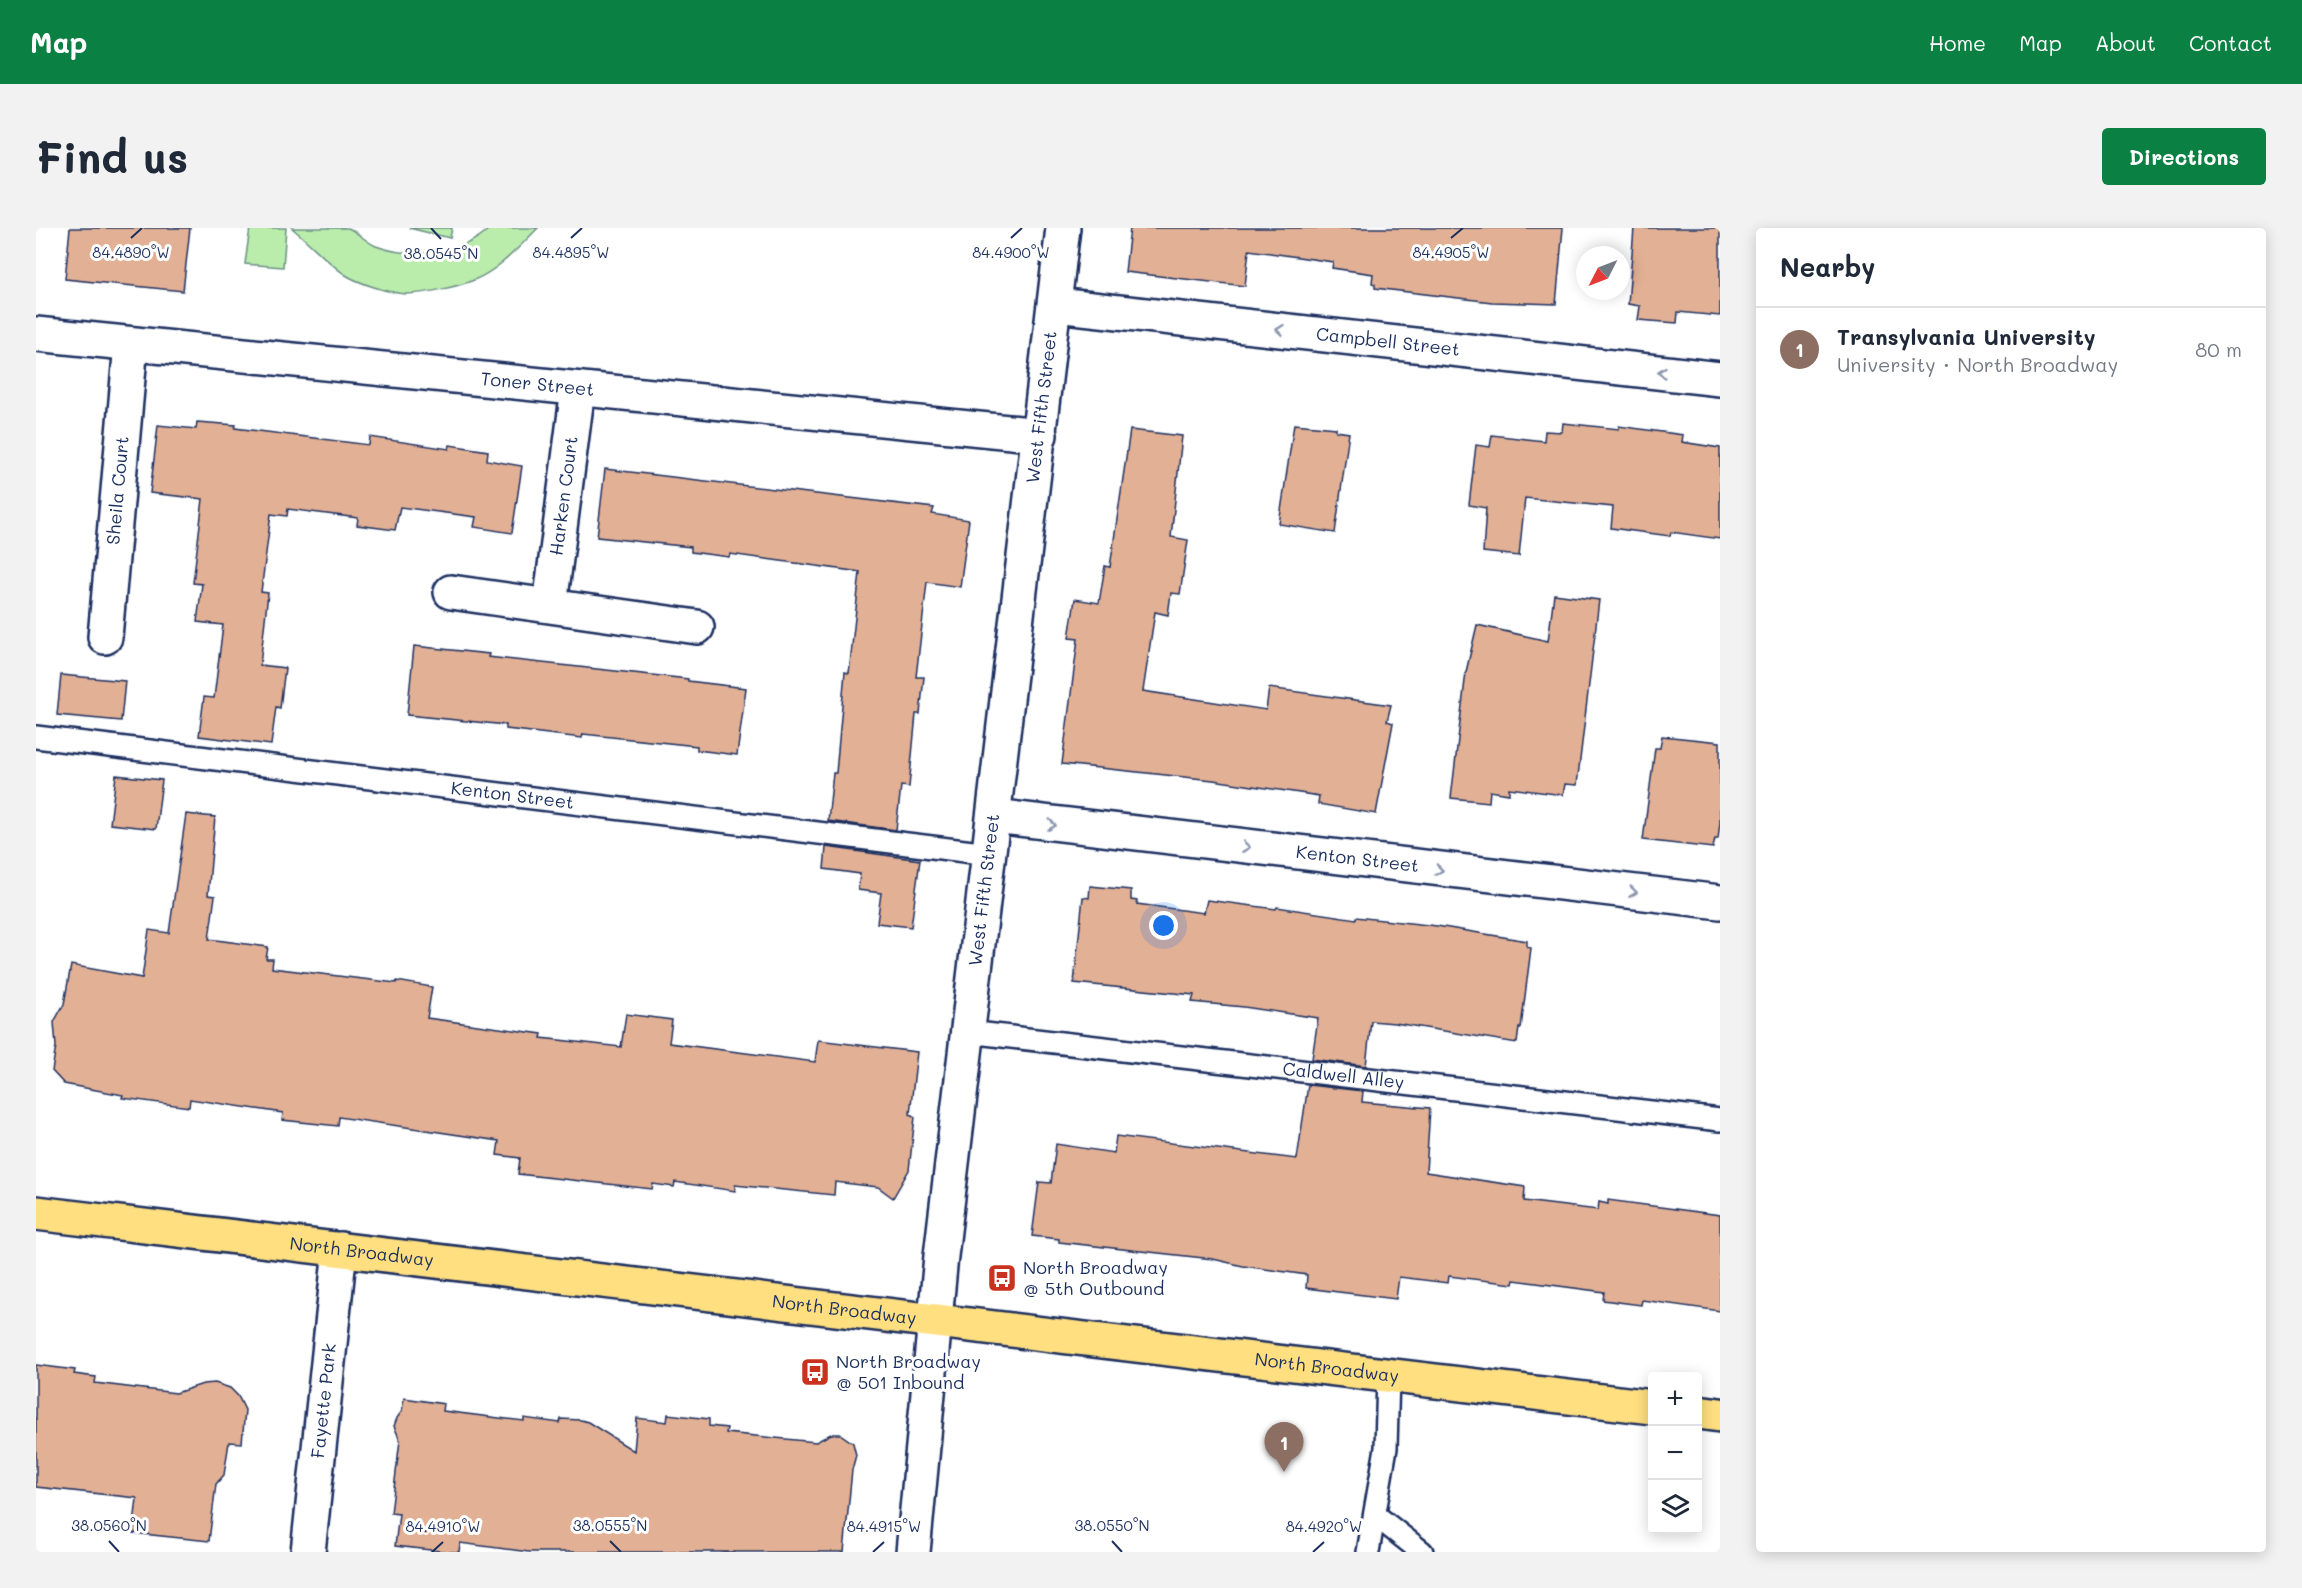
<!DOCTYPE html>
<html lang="en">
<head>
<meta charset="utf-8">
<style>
  :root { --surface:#fff; --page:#f2f2f3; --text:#1f2937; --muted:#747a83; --line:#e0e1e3; --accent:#0b8043 }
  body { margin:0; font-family:Mali,sans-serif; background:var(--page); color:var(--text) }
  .controls { position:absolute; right:18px; bottom:18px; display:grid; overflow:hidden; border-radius:6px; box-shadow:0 3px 15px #0003 }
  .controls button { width:54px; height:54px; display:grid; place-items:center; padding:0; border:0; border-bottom:2px solid var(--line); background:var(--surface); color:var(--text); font:30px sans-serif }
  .compass { position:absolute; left:1540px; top:18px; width:54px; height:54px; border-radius:50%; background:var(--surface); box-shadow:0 3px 15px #0003; rotate:228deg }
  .you { position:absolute; left:1128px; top:698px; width:21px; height:21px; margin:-15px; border:4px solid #fff; border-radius:50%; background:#1a73e8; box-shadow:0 0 0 9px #1a73e833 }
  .badge { display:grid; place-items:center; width:39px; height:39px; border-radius:50%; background:var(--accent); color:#fff; font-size:20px; font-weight:700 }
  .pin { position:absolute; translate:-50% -50px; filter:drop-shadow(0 2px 3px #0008) }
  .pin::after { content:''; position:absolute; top:32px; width:21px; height:18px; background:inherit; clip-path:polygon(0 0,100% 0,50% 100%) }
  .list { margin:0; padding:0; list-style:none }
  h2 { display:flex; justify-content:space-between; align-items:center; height:78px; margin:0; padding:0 24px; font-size:26px }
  h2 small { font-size:20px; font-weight:400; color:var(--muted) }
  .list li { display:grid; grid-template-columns:39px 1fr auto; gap:18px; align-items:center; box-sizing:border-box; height:84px; padding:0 24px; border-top:2px solid var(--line) }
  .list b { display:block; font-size:22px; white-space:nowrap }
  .list p { margin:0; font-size:20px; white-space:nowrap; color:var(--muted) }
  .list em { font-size:20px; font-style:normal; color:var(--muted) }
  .icon { flex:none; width:33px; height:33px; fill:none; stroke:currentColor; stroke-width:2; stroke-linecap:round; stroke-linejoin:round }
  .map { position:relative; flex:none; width:1684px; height:1324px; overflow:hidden; border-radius:6px }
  header { display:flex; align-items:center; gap:36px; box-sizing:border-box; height:84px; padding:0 30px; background:var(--accent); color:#fff }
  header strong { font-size:28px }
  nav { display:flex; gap:33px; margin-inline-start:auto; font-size:21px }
  .intro { display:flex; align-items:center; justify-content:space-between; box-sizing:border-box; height:144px; padding:0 36px }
  h1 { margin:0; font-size:42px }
  .button { padding:15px 27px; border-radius:6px; background:var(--accent); color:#fff; font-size:21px; font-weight:700 }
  main { display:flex; gap:36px; padding:0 36px }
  aside { flex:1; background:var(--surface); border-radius:6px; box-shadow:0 3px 15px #0003 }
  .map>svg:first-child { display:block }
  .green { fill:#baecac; stroke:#6a8e85; stroke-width:1.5 }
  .building { fill:#e2b095; stroke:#1b2f5e; stroke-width:1.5 }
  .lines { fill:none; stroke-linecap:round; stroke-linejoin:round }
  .service-casing { stroke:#1b2f5e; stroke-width:26 }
  .minor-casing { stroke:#1b2f5e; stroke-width:38 }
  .primary-casing { stroke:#1b2f5e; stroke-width:38 }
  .service { stroke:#fff; stroke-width:21 }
  .minor { stroke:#fff; stroke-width:33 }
  .primary { stroke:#ffdf80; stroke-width:33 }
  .oneway { stroke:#8d97ae }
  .ticks { fill:none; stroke:#1b2f5e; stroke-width:2 }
  .labels { text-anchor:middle; stroke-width:6; stroke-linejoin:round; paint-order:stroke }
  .street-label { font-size:18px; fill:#1b2f5e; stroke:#fff }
  .poi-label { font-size:18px; fill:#1b2f5e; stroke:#fff; text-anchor:start }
  .ticks-label { font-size:15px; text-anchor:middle; fill:#1b2f5e; stroke:#fff; stroke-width:6; stroke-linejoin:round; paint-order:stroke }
</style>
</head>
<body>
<header>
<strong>Map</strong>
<nav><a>Home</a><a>Map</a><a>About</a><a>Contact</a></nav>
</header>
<div class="intro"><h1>Find us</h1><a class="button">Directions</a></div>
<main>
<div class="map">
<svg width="1684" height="1324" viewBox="0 0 1684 1324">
  <rect width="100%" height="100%" fill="#fff"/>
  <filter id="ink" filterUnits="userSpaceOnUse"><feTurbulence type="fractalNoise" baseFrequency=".0167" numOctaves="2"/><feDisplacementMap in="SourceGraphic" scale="12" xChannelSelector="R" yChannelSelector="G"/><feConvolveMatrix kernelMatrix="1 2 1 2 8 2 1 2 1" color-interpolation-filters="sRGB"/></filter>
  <g filter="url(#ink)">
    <!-- green -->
    <path class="green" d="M214 0H250L247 39 209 36Z
      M256 0C268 0 303 0 312 0 322 4 330 14 340 18 375 31 426 27 454 0H502C483 19 463 42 438 52 421 59 387 66 370 66 353 65 322 55 308 46 289 32 274 15 256 0Z
      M373 0H416L414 10Z"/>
    <!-- building -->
    <path class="building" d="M34 0H154L147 63 29 51Z
      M1094 0H1527L1520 76 1456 74 1339 60V56L1336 55 1337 46 1296 40 1297 34 1213 22 1209 58 1089 44Z
      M1598 0H1684V88L1642 84 1641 95 1602 92 1604 78 1592 76Z
      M161 194 200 197 199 200 333 217 334 209 413 221 414 217 452 223 451 232 486 238 476 305 438 299 440 289 364 279 359 302 321 297 322 290 252 281 251 288 235 286 225 364 232 365 224 437 249 440 244 480 240 479 235 517 163 508 168 469 178 470 187 397 161 394 166 356 157 355 167 271 114 265 122 197 160 201Z
      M1527 195 1583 201V198L1647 207 1646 214 1684 220V311L1635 304 1634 308 1575 300 1577 279 1489 270 1483 328 1447 324 1450 280 1433 277 1440 217 1454 219 1456 207 1508 213 1509 203 1526 204Z
      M1258 196 1300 200V203L1313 205 1299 305 1243 296Z
      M1094 202 1146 208 1135 309 1152 312 1144 366 1135 365 1132 387 1119 384 1107 463 1230 482 1233 460 1355 477 1351 493 1357 495 1340 586 1282 576 1283 568 1177 552 1026 536 1042 411 1033 410 1039 371 1063 375 1069 338 1074 339Z
      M569 241 898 280 896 286 933 292 924 359 891 354 880 449H888L884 486H880L873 559 865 558 860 602 792 593 797 545H800L809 444 813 445 824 344 694 326 693 329 655 324V319L561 309Z
      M1518 366 1563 372 1541 557 1529 556 1527 567 1473 560V566L1454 563 1453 574 1415 570 1430 444 1441 397 1512 413Z
      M378 418 453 426 452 429 652 451V453L710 460 701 527 661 522V518L547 506 546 510 470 501V497L371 487Z
      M25 447 89 453 85 493 21 487Z
      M1626 508 1684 514V594L1682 611H1679L1677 620 1607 612 1619 520H1624Z
      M80 547 126 552 120 601 74 596Z
      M150 586 179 589 172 667 179 668 173 711 232 719 230 731H237L236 740 360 755 361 753 396 759 391 790 506 806 505 810 585 819 590 786 636 792 633 815 779 834 782 812 881 824 874 886 879 889 873 942 857 970 842 959 799 954 798 967 699 957V963L639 954 638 959 617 956 616 961 482 946 484 930 461 927 463 913 303 889 302 898 246 892 247 885 154 871 153 879 86 870 87 867 28 856 16 843 20 818 18 794 28 776 35 737 106 750 113 702 133 705Z
      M790 619 884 632 875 699 841 695 845 665 822 662 824 646 788 641Z
      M1054 658 1095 662V672L1101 673V676L1168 685 1171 672 1240 681 1241 679 1320 691V689L1401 698 1491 713V719L1495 720 1485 800H1483L1481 815 1359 795 1335 793 1330 838 1276 831 1282 790 1208 779 1156 774 1158 767 1038 755 1047 669 1053 670Z
      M1272 857 1327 863 1326 874 1394 880 1390 944 1489 959 1488 973 1562 982 1563 974 1572 976V972L1684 987V1083L1606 1072 1605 1077 1567 1072 1568 1064 1478 1052 1477 1056 1413 1048 1412 1055 1363 1049 1360 1071 1270 1060 1271 1047 1207 1038 1177 1031 1023 1014V1011L996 1008 1003 954 1015 955 1020 916 1078 925 1080 908 1261 931Z
      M0 1137 39 1142 38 1146 60 1149 59 1155 140 1165 167 1156 179 1155 194 1160 202 1168 209 1182 206 1215 193 1214 188 1247 180 1256 173 1313 97 1305 101 1270 0 1259Z
      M368 1170 408 1176 407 1183 488 1193V1190L524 1195 525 1191 545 1192 552 1194 598 1223 601 1190 631 1194 632 1186 673 1191V1198L691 1200 690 1205 780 1214 795 1206H804L817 1215 820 1227 816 1242 808 1324H493L424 1315 423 1324H413L359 1318 363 1286 355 1285 364 1212 358 1198 361 1190 366 1183Z"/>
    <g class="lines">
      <!-- service casing -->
      <g class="service-casing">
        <g id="service">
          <path id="s1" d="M0 509 953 626"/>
          <path id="s2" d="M932 804 1684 892"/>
          <path d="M1339 1287 1386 1324"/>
          <path d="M1332 1324 1350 1220 1352 1147"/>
        </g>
      </g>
      <!-- minor casing -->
      <g class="minor-casing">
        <g id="minor">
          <path id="s3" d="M1020 77 1684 151"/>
          <path id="s4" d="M0 106 1004 207"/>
          <path d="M415 364 661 399"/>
          <path id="s5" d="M514 377 542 161"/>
          <path id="s6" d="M69 409 95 116"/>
          <path id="s7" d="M958 588 1684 674"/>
          <path id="s8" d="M272 1324 304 1021"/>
          <path id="s9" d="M877 1324 905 1028 1027 0"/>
        </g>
      </g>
      <!-- primary casing -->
      <g class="primary-casing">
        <g id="primary">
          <path id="s10" d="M0 985 1616 1179"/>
          <path d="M1662 1184 1684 1187"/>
        </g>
      </g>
      <!-- service -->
      <use href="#service" class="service"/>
      <!-- minor -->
      <use href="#minor" class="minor"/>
      <!-- primary -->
      <use href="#primary" class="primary"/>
    </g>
    <!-- one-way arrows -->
    <defs><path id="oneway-chevron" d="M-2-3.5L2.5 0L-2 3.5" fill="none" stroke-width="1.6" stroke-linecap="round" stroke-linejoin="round" transform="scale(1.5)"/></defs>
    <g class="oneway">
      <use href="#oneway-chevron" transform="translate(1244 102) rotate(-174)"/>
      <use href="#oneway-chevron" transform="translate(1626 144) rotate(-174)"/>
      <use href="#oneway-chevron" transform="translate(1016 597) rotate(7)"/>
      <use href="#oneway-chevron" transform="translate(1210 619) rotate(7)"/>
      <use href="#oneway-chevron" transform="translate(1403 642) rotate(7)"/>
      <use href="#oneway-chevron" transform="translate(1597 664) rotate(7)"/>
    </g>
  </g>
  <!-- ticks -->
  <path class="ticks" d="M395 0 405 11M95 10 106 0M535 10 546 0M975 10 986 0M1415 10 1427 0M73 1313 83 1324M574 1313 585 1324M1076 1313 1086 1324M396 1324 407 1314M837 1324 848 1314M1277 1324 1288 1314"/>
  <!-- icons -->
  <defs>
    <g id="bus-square" transform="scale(1.5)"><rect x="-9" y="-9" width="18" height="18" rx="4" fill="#c8321e" stroke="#fff"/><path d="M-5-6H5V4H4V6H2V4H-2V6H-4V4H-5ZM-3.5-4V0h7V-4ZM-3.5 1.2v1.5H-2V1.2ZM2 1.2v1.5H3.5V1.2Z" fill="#fff"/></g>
  </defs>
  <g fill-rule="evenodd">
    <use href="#bus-square" x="966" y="1050"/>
    <use href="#bus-square" x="779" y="1144"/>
  </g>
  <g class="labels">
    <!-- street labels -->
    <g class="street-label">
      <text dy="6" stroke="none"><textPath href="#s3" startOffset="334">Campbell Street</textPath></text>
      <text dy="6" stroke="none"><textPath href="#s4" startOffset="504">Toner Street</textPath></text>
      <text dy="6" stroke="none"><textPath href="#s9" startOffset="1152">West Fifth Street</textPath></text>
      <text dy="6" stroke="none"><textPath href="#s6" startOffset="147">Sheila Court</textPath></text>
      <text dy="6" stroke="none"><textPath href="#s5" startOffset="110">Harken Court</textPath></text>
      <text dy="6" stroke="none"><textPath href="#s1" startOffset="480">Kenton Street</textPath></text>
      <text dy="6" stroke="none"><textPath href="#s7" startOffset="366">Kenton Street</textPath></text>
      <text dy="6" stroke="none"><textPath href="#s9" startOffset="666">West Fifth Street</textPath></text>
      <text dy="6" stroke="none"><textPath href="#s2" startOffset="378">Caldwell Alley</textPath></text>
      <text dy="6" stroke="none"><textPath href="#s10" startOffset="328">North Broadway</textPath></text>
      <text dy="6" stroke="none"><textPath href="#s10" startOffset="814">North Broadway</textPath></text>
      <text dy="6" stroke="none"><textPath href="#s10" startOffset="1300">North Broadway</textPath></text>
      <text dy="6" stroke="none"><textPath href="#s8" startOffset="152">Fayette Park</textPath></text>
    </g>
    <!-- poi labels -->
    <g class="poi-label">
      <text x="987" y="1046">North Broadway<tspan x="987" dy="21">@ 5th Outbound</tspan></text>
      <text x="800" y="1140">North Broadway<tspan x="800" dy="21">@ 501 Inbound</tspan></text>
    </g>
  </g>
  <g class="ticks-label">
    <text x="535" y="30">84.4895°W</text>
    <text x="975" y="30">84.4900°W</text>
    <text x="1415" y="30">84.4905°W</text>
    <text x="95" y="30">84.4890°W</text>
    <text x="405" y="31">38.0545°N</text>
    <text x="73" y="1303">38.0560°N</text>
    <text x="574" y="1303">38.0555°N</text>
    <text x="1076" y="1303">38.0550°N</text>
    <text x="407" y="1304">84.4910°W</text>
    <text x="848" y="1304">84.4915°W</text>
    <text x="1288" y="1304">84.4920°W</text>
  </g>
</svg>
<div class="controls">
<button>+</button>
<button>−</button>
<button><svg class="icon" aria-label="layers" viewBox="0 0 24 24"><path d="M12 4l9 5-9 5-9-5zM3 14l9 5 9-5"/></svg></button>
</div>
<svg class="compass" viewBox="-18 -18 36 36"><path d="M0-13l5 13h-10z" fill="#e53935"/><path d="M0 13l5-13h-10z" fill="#747a83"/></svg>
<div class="you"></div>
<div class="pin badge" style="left:1248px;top:1244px;background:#8d6e63">1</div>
</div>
<aside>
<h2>Nearby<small></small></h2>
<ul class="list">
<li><span class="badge" style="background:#8d6e63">1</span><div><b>Transylvania University</b><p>University · North Broadway</p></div><em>80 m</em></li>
</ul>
</aside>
</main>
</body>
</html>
